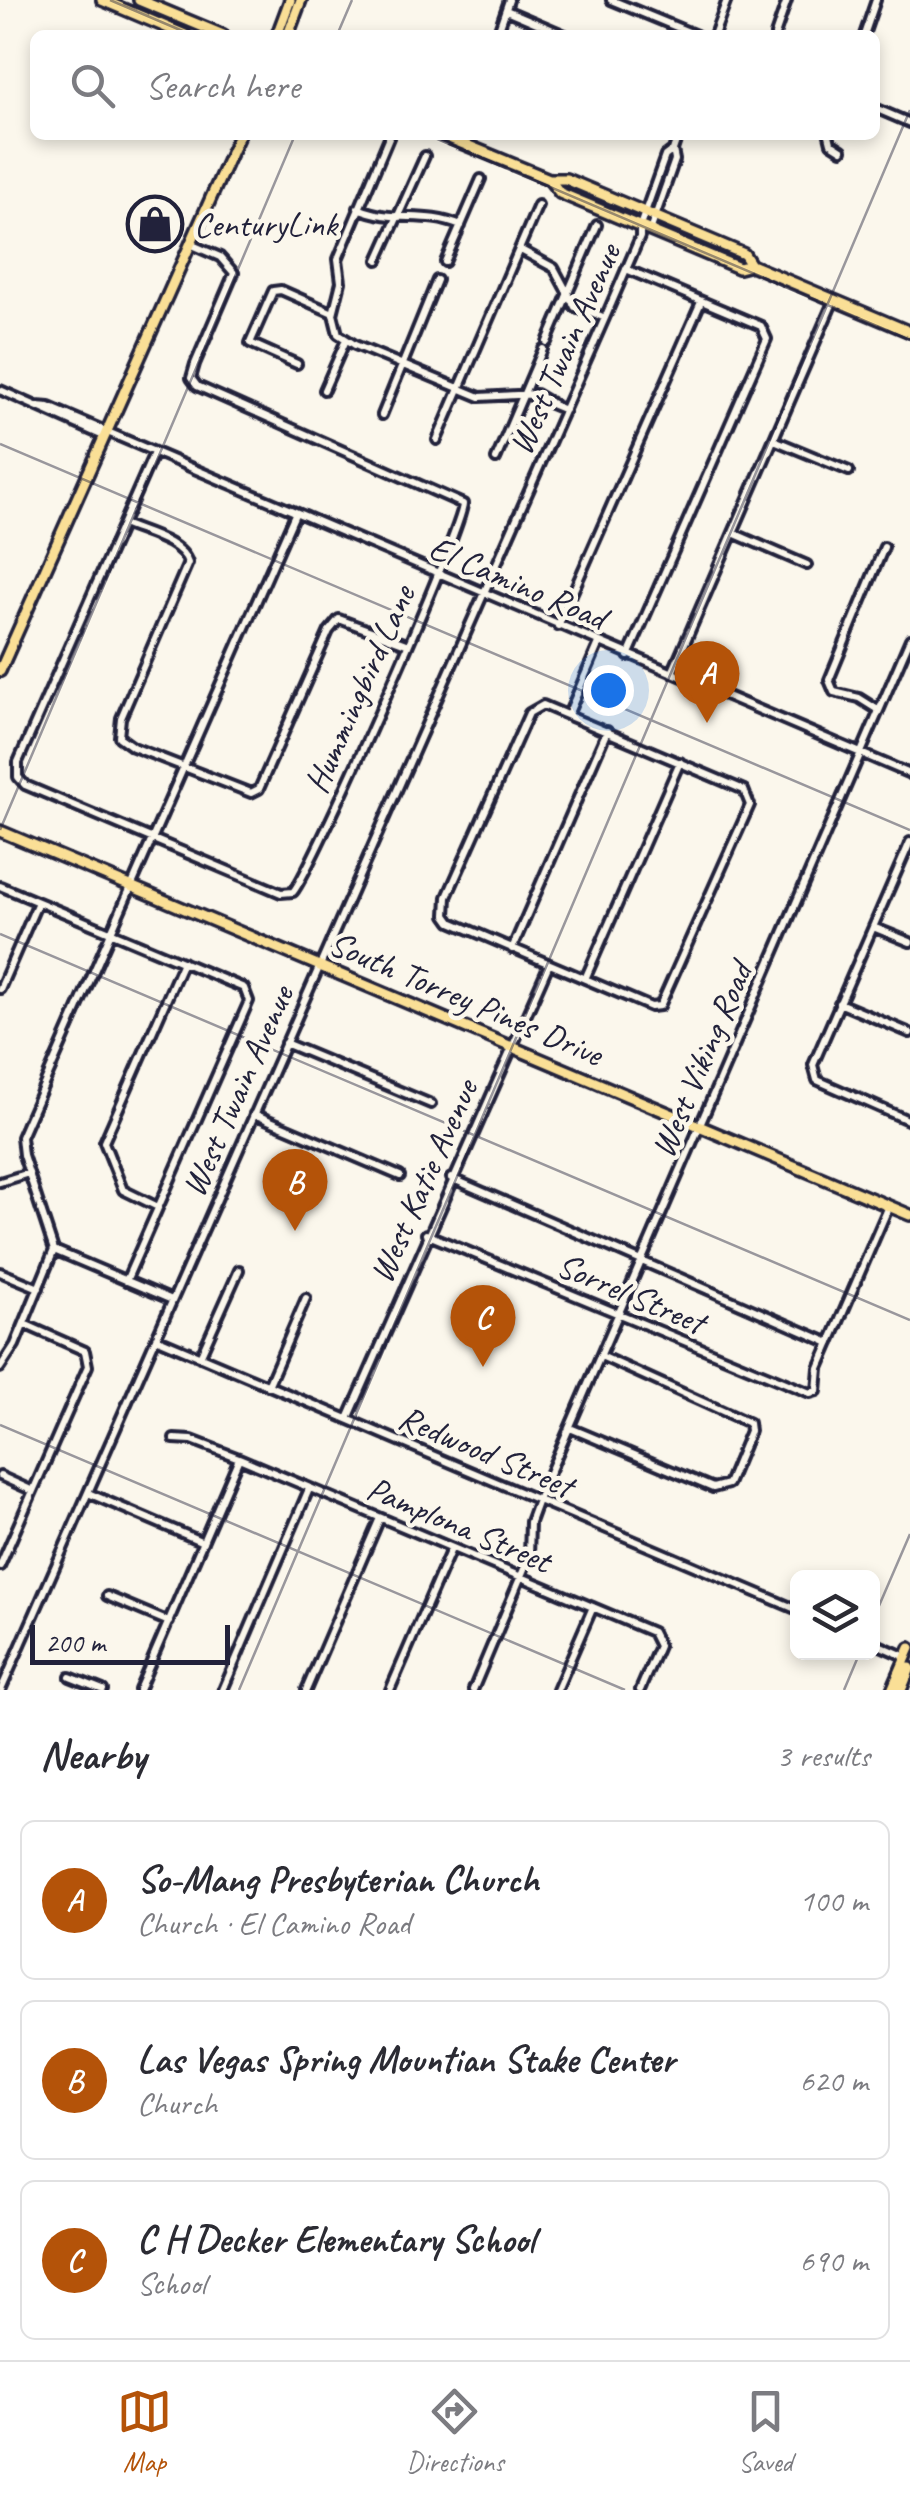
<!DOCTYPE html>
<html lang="en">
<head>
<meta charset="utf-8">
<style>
  :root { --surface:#fff; --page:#f2f2f3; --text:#2b2b33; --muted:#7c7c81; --line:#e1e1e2; --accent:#b45309 }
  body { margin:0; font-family:Caveat,sans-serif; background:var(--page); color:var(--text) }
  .controls { position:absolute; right:30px; bottom:30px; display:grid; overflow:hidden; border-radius:15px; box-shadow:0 5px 15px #0003 }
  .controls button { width:90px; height:90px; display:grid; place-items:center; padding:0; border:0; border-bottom:2px solid var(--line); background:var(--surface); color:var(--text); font:50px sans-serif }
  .scale { position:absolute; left:30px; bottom:25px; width:200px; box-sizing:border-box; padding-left:10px; border:5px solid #22223b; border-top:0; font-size:28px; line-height:35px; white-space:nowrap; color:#22223b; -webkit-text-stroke:8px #fbf7ec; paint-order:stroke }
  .you { position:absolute; left:608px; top:690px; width:35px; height:35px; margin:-25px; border:8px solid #fff; border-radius:50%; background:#1a73e8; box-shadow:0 0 0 15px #1a73e833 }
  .badge { display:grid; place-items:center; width:65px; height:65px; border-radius:50%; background:var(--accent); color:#fff; font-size:32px; font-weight:700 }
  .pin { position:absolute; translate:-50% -82px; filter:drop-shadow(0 2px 5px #0008) }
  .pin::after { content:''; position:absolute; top:52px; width:35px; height:30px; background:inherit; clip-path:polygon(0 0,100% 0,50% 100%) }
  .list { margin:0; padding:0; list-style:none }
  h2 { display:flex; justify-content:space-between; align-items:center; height:130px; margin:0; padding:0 40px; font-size:42px }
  h2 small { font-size:32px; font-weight:400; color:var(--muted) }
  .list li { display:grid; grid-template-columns:65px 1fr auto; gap:30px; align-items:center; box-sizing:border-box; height:160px; margin:0 20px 20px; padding:0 20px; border:2px solid var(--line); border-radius:15px }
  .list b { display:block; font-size:38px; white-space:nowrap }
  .list p { margin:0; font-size:32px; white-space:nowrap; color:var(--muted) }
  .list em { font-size:32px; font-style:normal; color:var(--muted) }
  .icon { flex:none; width:55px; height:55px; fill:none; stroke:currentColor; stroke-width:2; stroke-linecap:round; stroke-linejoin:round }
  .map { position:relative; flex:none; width:910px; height:1690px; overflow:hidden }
  .search { position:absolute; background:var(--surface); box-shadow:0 5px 15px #0003; left:30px; right:30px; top:30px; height:110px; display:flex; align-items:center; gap:25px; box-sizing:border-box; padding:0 35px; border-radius:15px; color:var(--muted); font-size:38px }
  .sheet { height:670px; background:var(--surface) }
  nav { display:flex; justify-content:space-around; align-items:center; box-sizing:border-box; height:140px; border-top:2px solid var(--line); background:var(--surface); font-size:28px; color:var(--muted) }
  nav a { display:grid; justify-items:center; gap:5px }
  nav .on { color:var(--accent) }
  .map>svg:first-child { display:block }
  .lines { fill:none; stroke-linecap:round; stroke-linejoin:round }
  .minor-casing { stroke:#22223b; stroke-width:14 }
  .major-casing { stroke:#22223b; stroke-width:16 }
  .minor { stroke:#fbf7ec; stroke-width:6 }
  .major { stroke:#fadf96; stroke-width:9 }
  .ticks { fill:none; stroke:#22223b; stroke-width:2.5; stroke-opacity:0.45 }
  .labels { text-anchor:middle; stroke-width:9; stroke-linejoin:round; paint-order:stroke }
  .poi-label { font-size:35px; fill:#22223b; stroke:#fbf7ec; text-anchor:start }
  .street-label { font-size:35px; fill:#22223b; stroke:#fbf7ec }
</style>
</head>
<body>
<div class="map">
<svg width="910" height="1690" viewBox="0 0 910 1690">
  <rect width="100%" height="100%" fill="#fbf7ec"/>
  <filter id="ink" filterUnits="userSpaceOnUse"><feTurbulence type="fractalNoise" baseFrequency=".01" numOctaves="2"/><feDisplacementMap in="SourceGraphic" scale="20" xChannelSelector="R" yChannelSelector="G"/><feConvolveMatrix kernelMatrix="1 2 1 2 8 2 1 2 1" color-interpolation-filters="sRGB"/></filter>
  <g filter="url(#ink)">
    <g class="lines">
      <!-- minor casing -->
      <g class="minor-casing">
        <path id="minor" d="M611 0 696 35
          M506 10 565 35
          M497 35 509 0
          M714 35 727 0
          M775 35 787 0
          M864 35 876 0
          M875 108 910 123
          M390 135 338 259 341 282 333 314 338 334 355 345 480 397 536 394 553 404
          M829 135 831 143 842 150
          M358 208C395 224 423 210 461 226
          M650 231 675 160 673 150
          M519 249 554 268 575 307 594 313
          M378 260 425 156
          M445 262 481 179
          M626 269 761 326 767 339 628 656
          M573 304 605 318
          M547 342 597 225
          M297 364 250 343 273 291 281 290 333 313
          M0 390 99 434
          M324 390 346 340
          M531 396 565 410
          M37 406 49 407 910 774
          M382 415 437 280
          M437 440 538 205
          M774 440 849 471
          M153 455 18 762V777L25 785 281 893 293 892C312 870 463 528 463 504L197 386 191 378 195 364 234 273 220 257 190 244
          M496 459 543 349
          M123 524C143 533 182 541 188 563L121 718 119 737 133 747 251 793 259 789 329 631 339 619 406 644
          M733 533 807 565
          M558 626 701 302
          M672 673 834 300
          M543 705 744 790 750 805 660 1006 651 1007 451 922 446 915 447 897 529 713Z
          M878 710 859 698 834 692 829 680 884 547
          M568 715 599 643
          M910 842 813 1065 817 1080 910 1121
          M0 886 244 988 249 1001 126 1281
          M873 927 910 942
          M512 949 607 731
          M585 979 680 762
          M0 989 38 902
          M839 1003 910 1033
          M285 1043 431 1104
          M254 1114 400 1176
          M451 1178 830 1343
          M0 1182 29 1173
          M158 1207 123 1190 104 1142 183 962
          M426 1234 810 1393 817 1391 819 1368 889 1206
          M54 1250 172 1300
          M0 1272 39 1288
          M156 1338 798 1610
          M200 1357 239 1270
          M0 1368 15 1345 54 1250 23 1155 21 1137 295 514
          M268 1386 306 1298
          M348 1419 549 964
          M570 1428 713 1488 728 1484 750 1431 749 1423 601 1356
          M174 1439 192 1440 239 1458 652 1632 659 1646 640 1690
          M0 1476 33 1491
          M88 1493 203 1542
          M0 1566 88 1366 85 1351 24 1324
          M107 1596 169 1622
          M872 1642 906 1657
          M70 1677 103 1690
          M1 1690 605 318 640 237V226L665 156 673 150 678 135
          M139 1690 239 1458
          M223 1690 309 1489
          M306 1690 380 1518
          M390 1690 451 1549
          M473 1690 529 1557 530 1522 538 1500 910 639
          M557 1690 593 1607"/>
      </g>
      <!-- major casing -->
      <g class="major-casing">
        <path id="major" d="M102 0 185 35
          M139 0 223 35
          M277 35 290 0
          M288 35 301 0
          M442 135 549 179H566L744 254 751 265 910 332
          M549 179 560 193 739 268 751 265
          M0 671 239 135
          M0 831 910 1215
          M892 1690 910 1648
          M901 1690 910 1668"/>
      </g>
      <!-- minor -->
      <use href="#minor" class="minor"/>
      <!-- major -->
      <use href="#major" class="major"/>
    </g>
  </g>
  <!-- ticks -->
  <path class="ticks" d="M110 0 192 35M337 35 352 0M428 135 910 340M0 444 910 830M0 830 295 135M0 934 910 1320M0 1425 625 1690M872 1622 910 1534M239 1690 910 110M844 1690 860 1652"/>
  <!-- icons -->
  <defs>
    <g id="shop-ring" transform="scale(2.875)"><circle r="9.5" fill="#fbf7ec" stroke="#22223b" stroke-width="1.5"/><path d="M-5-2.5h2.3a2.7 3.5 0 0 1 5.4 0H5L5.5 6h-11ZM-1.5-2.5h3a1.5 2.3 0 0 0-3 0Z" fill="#22223b"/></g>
  </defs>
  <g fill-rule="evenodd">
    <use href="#shop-ring" x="155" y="224"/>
  </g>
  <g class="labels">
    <!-- poi labels -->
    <g class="poi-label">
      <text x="194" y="236">CenturyLink</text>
    </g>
    <!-- street labels -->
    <g class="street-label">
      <text transform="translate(564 349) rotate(-66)" y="12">West Twain Avenue</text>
      <text transform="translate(518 582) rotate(23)" y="12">El Camino Road</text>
      <text transform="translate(359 689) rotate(-66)" y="12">Hummingbird Lane</text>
      <text transform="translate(466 998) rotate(23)" y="12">South Torrey Pines Drive</text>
      <text transform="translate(701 1060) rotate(-67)" y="12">West Viking Road</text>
      <text transform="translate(237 1091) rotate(-66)" y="12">West Twain Avenue</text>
      <text transform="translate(423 1181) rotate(-66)" y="12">West Katie Avenue</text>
      <text transform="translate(631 1293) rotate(23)" y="12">Sorrel Street</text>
      <text transform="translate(486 1451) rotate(23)" y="12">Redwood Street</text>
      <text transform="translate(459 1524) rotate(23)" y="12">Pamplona Street</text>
    </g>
  </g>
</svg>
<div class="controls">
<button><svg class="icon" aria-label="layers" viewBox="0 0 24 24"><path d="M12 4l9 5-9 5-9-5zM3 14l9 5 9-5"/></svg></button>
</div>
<div class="scale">200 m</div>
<div class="you"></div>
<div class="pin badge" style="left:707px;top:723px">A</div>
<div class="pin badge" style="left:295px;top:1231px">B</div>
<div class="pin badge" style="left:483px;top:1367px">C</div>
<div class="search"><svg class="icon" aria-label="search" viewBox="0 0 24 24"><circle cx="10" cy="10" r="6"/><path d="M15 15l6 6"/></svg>Search here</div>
</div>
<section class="sheet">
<h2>Nearby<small>3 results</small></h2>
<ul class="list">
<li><span class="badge">A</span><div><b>So-Mang Presbyterian Church</b><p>Church · El Camino Road</p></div><em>100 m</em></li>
<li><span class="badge">B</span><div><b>Las Vegas Spring Mountian Stake Center</b><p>Church</p></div><em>620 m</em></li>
<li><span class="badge">C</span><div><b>C H Decker Elementary School</b><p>School</p></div><em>690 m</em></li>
</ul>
</section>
<nav>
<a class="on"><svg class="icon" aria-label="map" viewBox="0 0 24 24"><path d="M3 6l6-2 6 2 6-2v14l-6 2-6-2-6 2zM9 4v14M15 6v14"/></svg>Map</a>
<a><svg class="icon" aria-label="directions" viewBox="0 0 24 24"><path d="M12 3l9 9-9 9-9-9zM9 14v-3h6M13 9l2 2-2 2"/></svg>Directions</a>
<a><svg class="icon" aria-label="saved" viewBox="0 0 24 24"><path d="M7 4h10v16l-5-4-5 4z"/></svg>Saved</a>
</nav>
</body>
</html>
